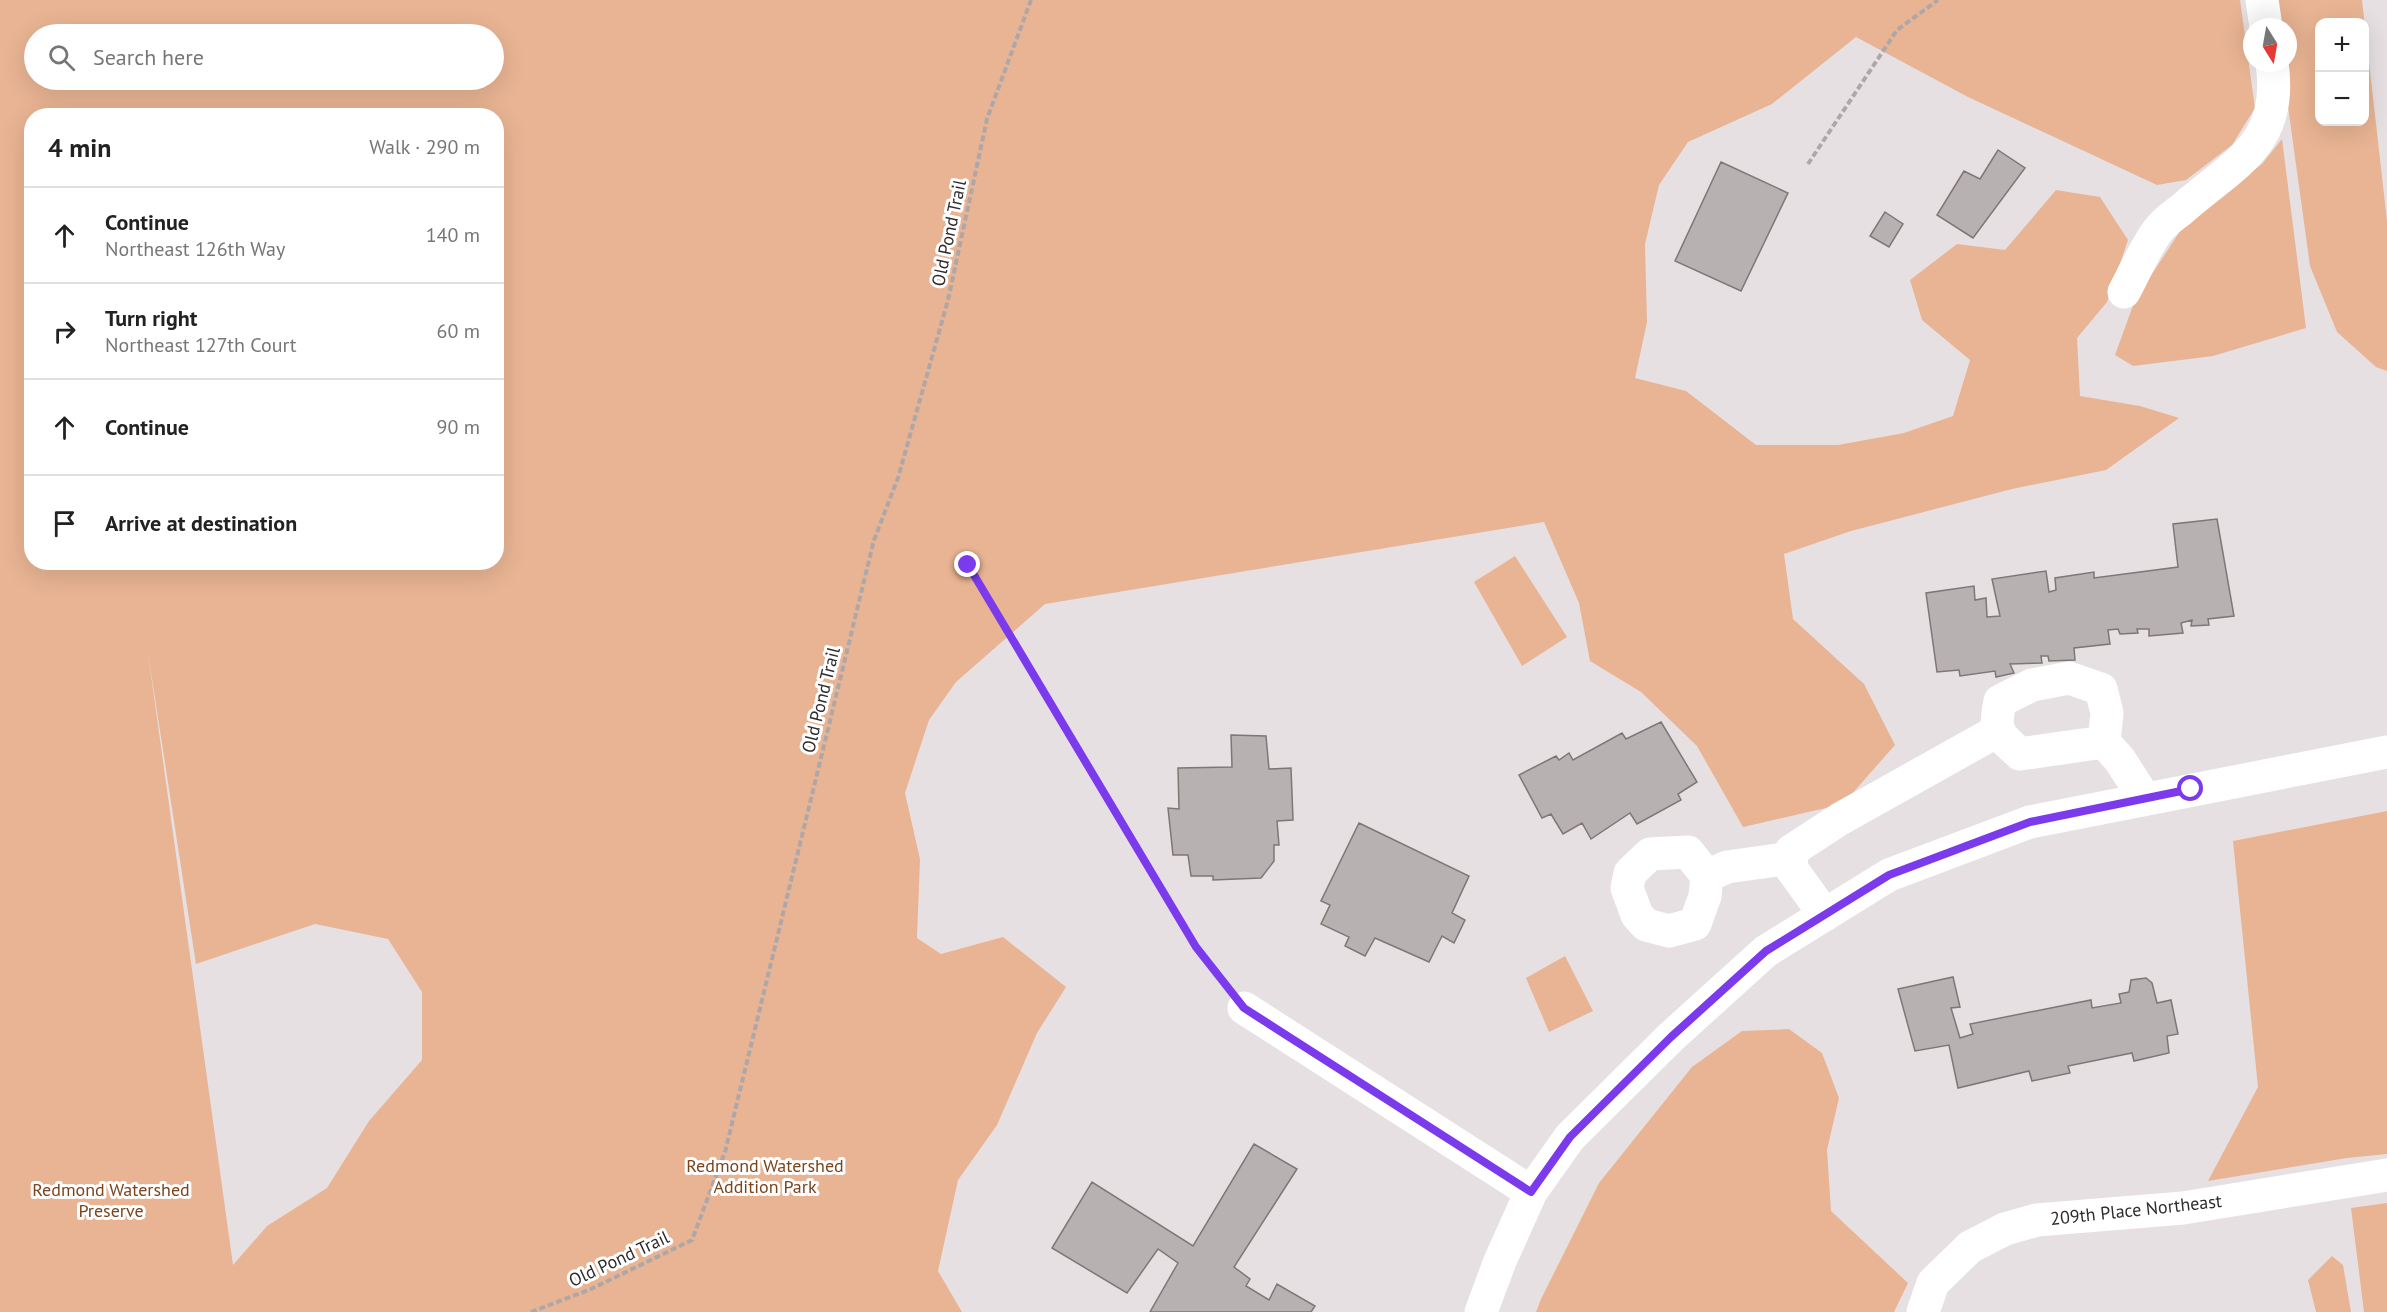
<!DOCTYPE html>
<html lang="en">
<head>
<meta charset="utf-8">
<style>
  :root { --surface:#fff; --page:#f2f2f2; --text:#222; --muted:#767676; --line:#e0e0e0 }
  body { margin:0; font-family:"PT Sans",sans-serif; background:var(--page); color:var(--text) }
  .controls { position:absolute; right:18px; top:18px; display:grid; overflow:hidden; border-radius:12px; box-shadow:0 6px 24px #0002 }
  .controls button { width:54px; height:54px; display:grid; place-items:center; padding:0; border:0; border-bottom:2px solid var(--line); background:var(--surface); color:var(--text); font:30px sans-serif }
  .compass { position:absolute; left:2243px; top:18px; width:54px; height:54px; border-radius:50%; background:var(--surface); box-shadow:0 6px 24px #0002; rotate:169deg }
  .stop { position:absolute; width:18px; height:18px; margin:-14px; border:4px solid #7c3aed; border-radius:50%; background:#fff }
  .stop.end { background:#7c3aed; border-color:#fff; box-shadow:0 2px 6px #0008 }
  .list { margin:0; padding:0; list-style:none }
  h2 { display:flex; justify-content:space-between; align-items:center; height:78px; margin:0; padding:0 24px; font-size:26px }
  h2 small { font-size:20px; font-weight:400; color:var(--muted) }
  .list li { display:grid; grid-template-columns:39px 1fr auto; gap:18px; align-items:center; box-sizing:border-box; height:96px; padding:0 24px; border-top:2px solid var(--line) }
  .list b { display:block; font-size:22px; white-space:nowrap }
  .list p { margin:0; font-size:20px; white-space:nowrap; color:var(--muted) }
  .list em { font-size:20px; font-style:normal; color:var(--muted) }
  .icon { flex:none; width:33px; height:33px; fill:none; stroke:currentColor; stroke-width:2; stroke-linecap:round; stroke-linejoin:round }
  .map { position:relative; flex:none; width:2387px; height:1312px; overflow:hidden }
  .search { position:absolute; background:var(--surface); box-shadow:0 6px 24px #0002; left:24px; top:24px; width:480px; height:66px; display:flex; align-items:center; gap:15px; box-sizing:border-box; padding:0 21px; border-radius:33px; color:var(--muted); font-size:22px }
  .panel { position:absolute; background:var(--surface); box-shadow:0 6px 24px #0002; left:24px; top:108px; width:480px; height:462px; border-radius:24px }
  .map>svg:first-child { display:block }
  .green { fill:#e8b493; fill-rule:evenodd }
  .building { fill:#b8b1b1; stroke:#7d7776; stroke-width:1.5 }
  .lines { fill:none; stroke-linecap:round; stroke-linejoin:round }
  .path { stroke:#ada7a9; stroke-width:4; stroke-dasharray:6 3; stroke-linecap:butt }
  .minor { stroke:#fff; stroke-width:33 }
  .route { stroke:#7c3aed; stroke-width:8 }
  .labels { text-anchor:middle; stroke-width:6; stroke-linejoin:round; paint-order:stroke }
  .street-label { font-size:18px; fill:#2e2b2c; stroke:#fff }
  .park-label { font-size:18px; fill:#7b441d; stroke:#fff }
</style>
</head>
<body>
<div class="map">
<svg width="2387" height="1312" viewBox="0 0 2387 1312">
  <rect width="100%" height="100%" fill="#e7e0e2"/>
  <!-- green -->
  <path class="green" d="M0 0H2240L2255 108 2232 145 2186 180 2157 185 1968 97 1856 37 1772 104 1688 142 1659 185 1645 244 1647 322 1635 378 1686 391 1756 445H1838L1904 433 1953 416 1970 360 1922 320 1910 280 1957 244 2005 250 2056 190 2100 197 2128 240 2107 302 2077 338 2080 396 2140 406 2179 418 2106 470 2012 489 1851 531 1784 554 1793 619 1864 684 1895 745 1843 804 1743 827 1697 746 1641 692 1590 661 1579 603 1544 522 1045 604 956 682 929 720 905 793 920 859 917 938 941 954 1003 937 1066 987 1037 1033 997 1125 958 1180 938 1271 962 1312H0ZM34 34H494V80H34ZM32 116H496V562H32ZM148 653 196 964 315 924 388 939 422 992V1060L369 1121 327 1188 267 1226 233 1265Z
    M2274 0H2362L2387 221V371L2376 367 2337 332 2310 266 2282 63H2288V27H2277ZM2320 22H2364V122H2320Z
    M2282 139 2306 328 2213 356 2133 366 2115 355 2135 300 2186 222 2262 164Z
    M1515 556 1567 637 1522 666 1474 582Z
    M2387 811V1154L2347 1158 2208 1181 2258 1087 2233 841Z
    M1565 956 1593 1011 1549 1032 1526 978Z
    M1789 1029 1822 1053 1839 1098 1827 1150 1831 1211 1908 1283 1894 1312H1536L1541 1299 1599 1183 1692 1067 1742 1031Z
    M2387 1203V1312H2364L2351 1208Z
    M2332 1256 2343 1265 2351 1312H2316L2308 1280Z"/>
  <!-- building -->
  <path class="building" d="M1998 150 2025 168 1973 238 1937 215 1964 171 1980 179Z
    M1721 162 1788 193 1741 291 1675 261Z
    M1885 212 1903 224 1889 247 1870 236Z
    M2217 519 2234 616 2208 619 2209 625 2191 626 2192 620 2181 623 2183 633 2149 636V629H2137L2138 633 2120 634 2118 629 2108 630 2110 644 2074 648 2075 660 2049 661 2048 656H2041L2042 663 2010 664 2014 673 1996 677 1995 671 1960 676 1959 670 1937 672 1926 593 1974 586 1975 600 1986 598 1987 617 2000 616 1992 579 2046 571 2049 592 2056 590 2055 578 2094 572V578L2178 567 2173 524Z
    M1661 722 1697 782 1678 794 1681 800 1637 824 1630 813 1591 839 1582 823 1563 834 1551 814 1542 818 1519 775 1556 756 1559 760 1569 753 1573 760 1622 733 1626 739Z
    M1231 735 1266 736 1269 769 1291 768 1293 820 1277 821 1279 845H1274V861L1261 878 1213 880V876H1191L1188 855H1173L1168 808 1179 809 1178 768 1232 767Z
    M1359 823 1469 876 1452 913 1465 920 1454 943 1442 936 1429 962 1375 938 1365 956 1345 946 1349 937 1321 924 1330 905 1321 901Z
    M1953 977 1960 1007 1951 1008 1960 1038 1973 1034 1970 1024 2091 1000 2092 1008 2121 1003 2119 994 2129 992 2131 980 2146 978 2152 983 2157 1003 2171 1000 2178 1034 2167 1036 2169 1053 2134 1061 2132 1053 2068 1066 2070 1073 2032 1081 2029 1071 1958 1088 1949 1045 1915 1051 1898 989Z
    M1254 1144 1297 1169 1234 1267 1250 1279 1246 1286 1269 1300 1277 1284 1315 1306 1311 1312H1150L1178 1263 1158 1249 1127 1293 1052 1248 1092 1182 1193 1246Z"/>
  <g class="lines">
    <!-- path -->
    <path class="path" d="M1808 164 1897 30 1938 0
      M968 565 1196 947 1223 982
      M531 1312 591 1289 692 1240 725 1152 874 540 898 478 948 300 987 119 1031 0"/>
    <!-- minor -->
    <path class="minor" d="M2262 0 2266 27
      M2124 292C2134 274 2147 243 2160 228 2166 221 2174 215 2181 210 2234 163 2284 145 2272 63
      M2104 742 2107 713 2101 689 2069 678 2032 685 2000 701C1994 733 1997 733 2020 754L2104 742 2120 760 2145 799
      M1707 876 1688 852 1650 854 1630 873 1627 888 1637 915 1646 925 1669 931 1695 924 1705 896 1707 876 1727 867 1792 858
      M1825 915 1791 868V851L1840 819 1999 730
      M1244 1008 1531 1192
      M1481 1312 1500 1261 1531 1192 1570 1137 1671 1037 1766 951 1889 875 2030 822 2387 752
      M1923 1312 1933 1283 1970 1247 2005 1229 2037 1220 2183 1208 2387 1175"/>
  </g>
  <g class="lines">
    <!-- route -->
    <path class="route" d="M968 565 1196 947 1244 1008 1531 1192 1570 1137 1671 1037 1766 951 1889 875 2030 822 2191 789"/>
  </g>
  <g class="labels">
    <!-- street labels -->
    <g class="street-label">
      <text transform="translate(949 233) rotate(-78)" y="6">Old Pond Trail</text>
      <text transform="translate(821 700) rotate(-76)" y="6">Old Pond Trail</text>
      <text transform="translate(2136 1210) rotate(-6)" y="6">209th Place Northeast</text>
      <text transform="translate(619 1259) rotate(-25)" y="6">Old Pond Trail</text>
    </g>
    <!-- park labels -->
    <g class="park-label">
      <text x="765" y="1172">Redmond Watershed<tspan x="765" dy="21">Addition Park</tspan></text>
      <text x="111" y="1196">Redmond Watershed<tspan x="111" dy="21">Preserve</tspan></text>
    </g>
  </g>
</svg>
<div class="controls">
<button>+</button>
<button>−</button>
</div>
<svg class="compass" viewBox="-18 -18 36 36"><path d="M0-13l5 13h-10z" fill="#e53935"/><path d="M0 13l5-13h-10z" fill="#767676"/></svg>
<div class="stop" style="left:2191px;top:789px"></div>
<div class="stop end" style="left:968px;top:565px"></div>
<div class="search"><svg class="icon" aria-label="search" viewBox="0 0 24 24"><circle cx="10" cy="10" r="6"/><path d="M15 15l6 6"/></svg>Search here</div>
<section class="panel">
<h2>4 min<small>Walk · 290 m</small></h2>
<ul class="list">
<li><svg class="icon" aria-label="ahead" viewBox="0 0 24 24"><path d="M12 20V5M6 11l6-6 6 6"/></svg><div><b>Continue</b><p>Northeast 126th Way</p></div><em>140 m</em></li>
<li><svg class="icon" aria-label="right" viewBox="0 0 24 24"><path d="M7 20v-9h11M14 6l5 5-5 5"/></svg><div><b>Turn right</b><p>Northeast 127th Court</p></div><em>60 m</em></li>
<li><svg class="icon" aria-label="ahead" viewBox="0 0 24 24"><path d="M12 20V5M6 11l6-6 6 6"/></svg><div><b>Continue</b></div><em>90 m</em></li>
<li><svg class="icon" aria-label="arrive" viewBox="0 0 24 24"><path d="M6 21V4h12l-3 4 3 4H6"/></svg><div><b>Arrive at destination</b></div></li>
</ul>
</section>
</div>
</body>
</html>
